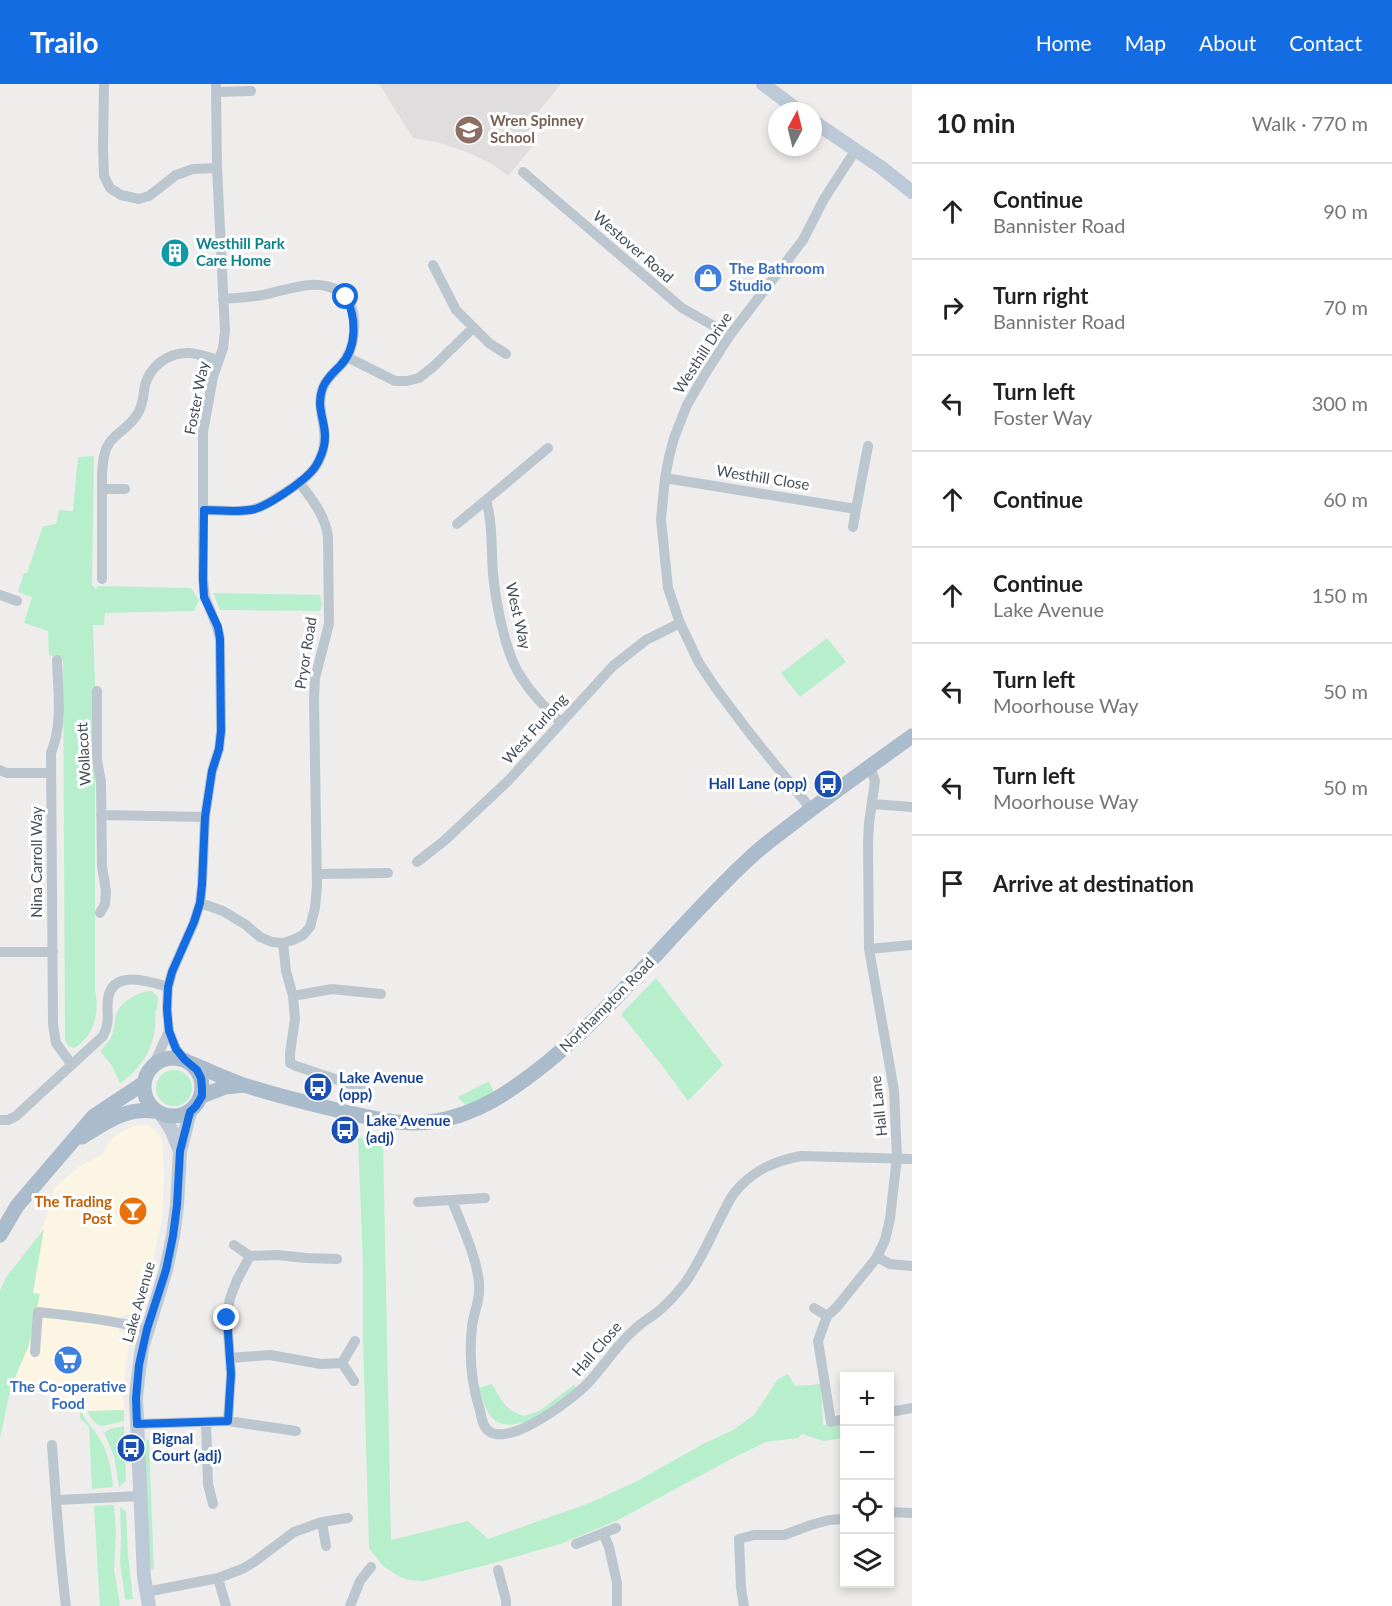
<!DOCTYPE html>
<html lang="en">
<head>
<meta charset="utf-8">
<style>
  :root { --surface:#fff; --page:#f2f2f2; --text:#222; --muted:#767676; --line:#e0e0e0; --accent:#136ce2 }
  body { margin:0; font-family:Lato,sans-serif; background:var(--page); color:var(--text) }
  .controls { position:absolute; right:18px; bottom:18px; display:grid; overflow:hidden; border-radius:0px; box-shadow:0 3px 9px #0003 }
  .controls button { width:54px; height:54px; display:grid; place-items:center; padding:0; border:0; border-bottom:2px solid var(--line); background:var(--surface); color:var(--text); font:30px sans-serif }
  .compass { position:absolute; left:768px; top:18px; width:54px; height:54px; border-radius:50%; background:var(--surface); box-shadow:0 3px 9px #0003; rotate:7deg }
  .stop { position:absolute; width:18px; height:18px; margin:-14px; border:4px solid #136ce2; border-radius:50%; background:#fff }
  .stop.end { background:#136ce2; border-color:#fff; box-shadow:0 2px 6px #0008 }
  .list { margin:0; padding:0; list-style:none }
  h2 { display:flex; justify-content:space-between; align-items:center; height:78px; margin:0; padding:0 24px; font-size:26px }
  h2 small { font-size:20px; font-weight:400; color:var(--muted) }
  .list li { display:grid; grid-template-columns:39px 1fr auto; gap:18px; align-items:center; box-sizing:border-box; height:96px; padding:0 24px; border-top:2px solid var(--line) }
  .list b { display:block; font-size:22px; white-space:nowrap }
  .list p { margin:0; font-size:20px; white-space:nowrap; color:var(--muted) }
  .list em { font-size:20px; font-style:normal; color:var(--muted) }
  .icon { flex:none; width:33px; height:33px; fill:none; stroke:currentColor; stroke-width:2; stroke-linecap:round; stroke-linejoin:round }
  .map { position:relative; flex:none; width:912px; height:1522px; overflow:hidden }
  header { display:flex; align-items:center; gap:36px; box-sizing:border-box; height:84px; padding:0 30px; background:var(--accent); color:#fff }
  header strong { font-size:28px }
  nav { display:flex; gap:33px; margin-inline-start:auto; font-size:21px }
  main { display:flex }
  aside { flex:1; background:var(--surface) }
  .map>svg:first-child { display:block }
  .commercial { fill:#fcf5e3 }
  .education { fill:#e0ddde }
  .green { fill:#b7efcd }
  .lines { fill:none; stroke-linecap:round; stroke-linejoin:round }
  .street { stroke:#bcc6cf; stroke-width:10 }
  .secondary { stroke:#bdc9d6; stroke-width:14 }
  .primary { stroke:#abc; stroke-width:15 }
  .route { stroke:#136ce2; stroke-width:8 }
  .labels { text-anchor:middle; stroke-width:6; stroke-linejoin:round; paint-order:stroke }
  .education-label { font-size:15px; font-weight:bold; fill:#785e54; stroke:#fff; text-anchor:start }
  .culture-label { font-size:15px; font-weight:bold; fill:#0d838f; stroke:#fff; text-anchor:start }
  .street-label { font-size:15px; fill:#444f5a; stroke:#fff }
  .shop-label { font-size:15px; font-weight:bold; fill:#366cbe; stroke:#fff; text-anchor:start }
  .transit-label { font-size:15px; font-weight:bold; fill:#164399; stroke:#fff; text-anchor:start }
  .food-label { font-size:15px; font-weight:bold; fill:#c56008; stroke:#fff; text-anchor:end }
</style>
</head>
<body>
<header>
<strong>Trailo</strong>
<nav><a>Home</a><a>Map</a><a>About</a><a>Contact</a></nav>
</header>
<main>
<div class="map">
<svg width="912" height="1522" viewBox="0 0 912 1522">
  <rect width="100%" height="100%" fill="#efecec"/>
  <!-- commercial -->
  <path class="commercial" d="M147 1041 155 1046 162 1055 164 1091 162 1135 151 1187 138 1225 132 1230 122 1231 119 1247 125 1250 129 1257 123 1312 124 1327 82 1329 10 1295 37 1182 43 1145 54 1104 80 1082 103 1070 108 1059 117 1050 134 1042Z"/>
  <!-- education -->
  <path class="education" d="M379 0H561L531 37 532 63 508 92 492 80 467 68 440 59 413 54Z"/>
  <!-- green -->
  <path class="green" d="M94 372 92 500 95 505 98 502 191 504 199 516 194 527 105 529 104 541H93L95 599V906C100 928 94 953 74 964L68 962 65 956 63 576 49 571 48 547 24 539 32 513 18 508 24 489H27L43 442H46L56 440 59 426 73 427 78 373Z
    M213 509 320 511 322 521 320 527 220 526Z
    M827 554 846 578 800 613 781 589Z
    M656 894 723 981 688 1017 661 980 621 930Z
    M148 907H152L158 913 157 926 155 927C158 956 145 983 120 999L112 982 100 967C108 960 113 952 114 943 115 938 115 933 117 928 123 916 136 910 148 907Z
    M156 1004a18 18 0 1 1 36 0a18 18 0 1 1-36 0Z
    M489 997 494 1009 467 1023 458 1013Z
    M358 1054H383L391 1456 468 1437 488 1455 592 1418 639 1396 703 1360 733 1346 754 1331 778 1295 788 1290 795 1302 821 1300 823 1341 844 1339V1354L823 1357 802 1350 798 1354 766 1358 731 1375 616 1437 563 1459 494 1479 424 1497 409 1496 400 1493 383 1482 369 1464 363 1254V1181Z
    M44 1145 33 1209 40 1210 29 1261 11 1303 0 1354V1206L7 1192Z
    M492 1300C502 1317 505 1326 524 1332L539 1327 574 1301 576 1304C558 1318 520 1352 496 1337 486 1331 482 1314 479 1304Z
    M124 1326V1337L103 1342C96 1342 90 1333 87 1327Z
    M80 1328 82 1329C85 1337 92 1342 96 1349 108 1365 111 1384 113 1403L92 1405 89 1343 80 1334Z
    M124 1342 126 1397 119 1403 114 1372 104 1349 110 1345Z
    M147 1355 149 1356 154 1486 151 1485 149 1466 145 1364Z
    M114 1421 116 1449 114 1486 120 1520 119 1522H100L94 1422Z
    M120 1423 126 1427 128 1471 133 1515 127 1516 125 1514 120 1479 121 1452Z"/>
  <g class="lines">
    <!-- street -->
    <path class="street" d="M104 0 103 65 104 92 110 104 121 111 139 115 149 112 176 91 193 85 217 84
      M217 8 251 7
      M523 88 682 224 730 251
      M433 181 456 226 489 259 506 270
      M347 273 395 297H407L419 294 434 282 473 244
      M548 364 486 416C493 441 491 465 493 490 496 519 505 569 521 593 532 610 546 625 561 638
      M665 394 856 425 868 362
      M102 405H125
      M204 426C220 426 239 429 254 425 266 422 303 398 311 388 318 381 323 369 324 360 327 341 316 324 322 306 327 291 339 286 346 274 357 256 359 219 339 207 316 193 287 206 263 211 250 213 236 214 223 215
      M457 440 486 416
      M853 443 856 425
      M102 495V390C103 380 103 367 110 358 117 349 129 343 136 332 143 323 143 312 145 301 150 283 167 269 187 269 197 269 208 273 219 276
      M0 511 17 517
      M57 576C58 607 63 640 51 669L53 940 56 959 72 981
      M97 607V676L101 698 102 782 106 807 105 820 100 829
      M0 686 7 689H51
      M872 720 912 723
      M811 725 748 647 715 603 699 579 680 539 668 504 661 435 665 394 669 373 674 354 687 321 705 290 730 251 803 156 824 115 855 67
      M101 731 205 733
      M417 778 444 757 508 697 613 582 646 556 680 539
      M317 790 388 789
      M200 819 223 827 246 841 260 853 272 858 283 859 293 856 303 851 310 843 315 824 317 802 314 615 315 594 329 540 328 452C324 429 312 416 299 398
      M283 859 286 887 293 912 295 935 290 969V979L296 982 362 1004
      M869 865 912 861
      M0 868H53
      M293 912 332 905 381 910
      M185 976 176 965 169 947 167 925 168 903 172 888 194 838 200 819 202 801 205 733 212 687 219 665 221 647 220 555 217 543 205 513 203 495V348L213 293 223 264 225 247 217 84 216 0
      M153 982 169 947
      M0 1036H8L16 1032 103 952C111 937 106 930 108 915 112 885 149 897 168 903
      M452 1116C461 1141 481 1181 479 1207 479 1219 473 1231 472 1243 469 1270 471 1297 479 1323 481 1329 481 1335 484 1341 499 1372 569 1317 584 1303 603 1285 615 1262 635 1245 642 1238 652 1233 660 1226 669 1218 678 1208 685 1199 700 1178 710 1154 722 1131 726 1123 730 1114 735 1108 753 1086 775 1077 801 1072L912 1075
      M418 1118 485 1114
      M234 1161 250 1172 277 1171 306 1174 337 1175
      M877 1173 890 1180 912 1182
      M814 1224 827 1232
      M35 1268 38 1228C75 1232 111 1236 147 1245
      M230 1274 270 1271 321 1280 342 1279 354 1297
      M342 1279 355 1257
      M890 1328 912 1324
      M844 1335 831 1338 818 1257 827 1232 836 1224 870 1182 877 1173 885 1156 890 1135 897 1073 894 1006 869 865 868 759 869 739 875 697 870 683
      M228 1337 296 1347
      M206 1338 208 1400 213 1420
      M137 1340 228 1337 231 1290 227 1234 230 1214 237 1196 250 1172
      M52 1361C56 1414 59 1468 66 1522
      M57 1416 140 1412
      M890 1428 912 1429
      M322 1438 326 1462
      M603 1449 609 1463 617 1499V1522
      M576 1460 616 1444
      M498 1486 506 1516V1522
      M218 1494 226 1522
      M146 1508 218 1494 242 1485 254 1478 294 1448 322 1438 348 1434
      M350 1522 360 1497 371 1483
      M744 1522 741 1504 739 1455 754 1451H784L811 1441 829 1436 844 1435"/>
    <!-- secondary -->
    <path class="secondary" d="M763 0 799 27
      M813 37 882 84 912 108
      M161 1030 171 1045 180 1067
      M149 1522 144 1493 136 1314 138 1294 142 1264 166 1186 173 1152 177 1121 180 1067 190 1028"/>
    <!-- primary -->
    <path class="primary" d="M144 1003a29 29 0 1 1 58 0a29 29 0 1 1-58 0Z
      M190 979C208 986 226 995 244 1001 277 1012 311 1020 345 1028 372 1034 402 1042 430 1038 477 1032 513 1006 549 977 623 915 681 837 753 771 765 760 779 750 792 740 831 710 872 681 912 652
      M202 1012 225 1003 244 1001
      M82 1053C107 1038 124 1024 154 1027
      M0 1151 17 1122 94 1032 144 999"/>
  </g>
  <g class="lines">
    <!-- route -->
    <path class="route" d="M227 1234 231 1290 228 1337 137 1340 136 1314 139 1281 147 1245 166 1186 173 1152 177 1121 180 1067 190 1028 196 1022 202 1012V1004L201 994 197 986 185 976 176 965 169 947 167 925 168 903 172 888 194 838 200 819 202 801 205 733 212 687 219 665 221 647 220 555 218 543 204 513 203 495 204 426C220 426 239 429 255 425 269 421 298 401 309 390 316 384 322 372 324 362 329 340 314 326 323 303 327 294 333 289 340 282 358 264 356 233 346 213"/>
  </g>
  <!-- icons -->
  <defs>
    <g id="school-disc" transform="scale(1.5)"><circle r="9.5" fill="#8d6e63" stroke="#fff"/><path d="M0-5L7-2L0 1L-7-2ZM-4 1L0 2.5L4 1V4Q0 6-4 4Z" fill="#fff"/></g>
    <g id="building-disc" transform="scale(1.5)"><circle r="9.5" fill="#0f9aa8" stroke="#fff"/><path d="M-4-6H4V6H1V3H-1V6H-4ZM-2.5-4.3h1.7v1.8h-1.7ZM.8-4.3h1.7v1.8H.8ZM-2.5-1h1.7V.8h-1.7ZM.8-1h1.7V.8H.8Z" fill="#fff"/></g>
    <g id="shop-disc" transform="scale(1.5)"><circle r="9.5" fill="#3f7fe0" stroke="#fff"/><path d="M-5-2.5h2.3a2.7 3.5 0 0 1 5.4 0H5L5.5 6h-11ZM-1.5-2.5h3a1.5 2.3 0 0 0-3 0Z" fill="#fff"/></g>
    <g id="bus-disc" transform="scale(1.5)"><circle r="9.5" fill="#1a4fb4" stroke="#fff"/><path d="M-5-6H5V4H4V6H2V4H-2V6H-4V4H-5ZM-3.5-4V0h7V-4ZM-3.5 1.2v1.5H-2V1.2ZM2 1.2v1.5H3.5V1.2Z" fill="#fff"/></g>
    <g id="bar-disc" transform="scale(1.5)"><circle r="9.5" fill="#e8710a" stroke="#fff"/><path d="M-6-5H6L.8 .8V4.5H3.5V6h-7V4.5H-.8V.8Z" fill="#fff"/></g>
    <g id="supermarket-disc" transform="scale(1.5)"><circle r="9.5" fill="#3f7fe0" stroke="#fff"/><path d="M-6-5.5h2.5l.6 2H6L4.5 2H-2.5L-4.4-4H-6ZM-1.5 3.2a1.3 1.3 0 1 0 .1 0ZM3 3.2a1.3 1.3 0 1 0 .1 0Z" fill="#fff"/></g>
  </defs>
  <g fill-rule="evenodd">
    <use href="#school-disc" x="469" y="46"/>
    <use href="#building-disc" x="175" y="169"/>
    <use href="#shop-disc" x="708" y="194"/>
    <use href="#bus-disc" x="828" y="700"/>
    <use href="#bus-disc" x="318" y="1003"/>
    <use href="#bus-disc" x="345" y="1046"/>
    <use href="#bar-disc" x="133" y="1127"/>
    <use href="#supermarket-disc" x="68" y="1276"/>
    <use href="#bus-disc" x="131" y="1364"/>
  </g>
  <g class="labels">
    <!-- education labels -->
    <g class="education-label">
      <text x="490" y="42">Wren Spinney<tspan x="490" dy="17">School</tspan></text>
    </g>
    <!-- culture labels -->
    <g class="culture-label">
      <text x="196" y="165">Westhill Park<tspan x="196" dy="17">Care Home</tspan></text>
    </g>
    <!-- street labels -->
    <g class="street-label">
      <text transform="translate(633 163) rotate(41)" y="5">Westover Road</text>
      <text transform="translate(703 269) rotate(-57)" y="5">Westhill Drive</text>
      <text transform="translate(197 314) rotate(-79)" y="5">Foster Way</text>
      <text transform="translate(763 394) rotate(9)" y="5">Westhill Close</text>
      <text transform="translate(518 532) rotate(77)" y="5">West Way</text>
      <text transform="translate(306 569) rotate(-81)" y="5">Pryor Road</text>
      <text transform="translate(535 645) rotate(-48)" y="5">West Furlong</text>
      <text transform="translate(84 670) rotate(-93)" y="5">Wollacott</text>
      <text transform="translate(37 778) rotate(-90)" y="5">Nina Carroll Way</text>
      <text transform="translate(607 921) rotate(-45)" y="5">Northampton Road</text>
      <text transform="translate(879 1022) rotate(-96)" y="5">Hall Lane</text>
      <text transform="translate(139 1218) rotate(-74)" y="5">Lake Avenue</text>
      <text transform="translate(597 1265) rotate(-49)" y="5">Hall Close</text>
    </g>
    <!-- shop labels -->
    <g class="shop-label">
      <text x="729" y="190">The Bathroom<tspan x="729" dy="17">Studio</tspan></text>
      <text x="68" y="1308" text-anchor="middle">The Co-operative<tspan x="68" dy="17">Food</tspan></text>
    </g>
    <!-- transit labels -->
    <g class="transit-label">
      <text x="807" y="705" text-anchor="end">Hall Lane (opp)</text>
      <text x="339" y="999">Lake Avenue<tspan x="339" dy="17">(opp)</tspan></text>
      <text x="366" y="1042">Lake Avenue<tspan x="366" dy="17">(adj)</tspan></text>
      <text x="152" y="1360">Bignal<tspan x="152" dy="17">Court (adj)</tspan></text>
    </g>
    <!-- food labels -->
    <g class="food-label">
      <text x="112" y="1123">The Trading<tspan x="112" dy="17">Post</tspan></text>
    </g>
  </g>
</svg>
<div class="controls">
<button>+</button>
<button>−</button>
<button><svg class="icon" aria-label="locate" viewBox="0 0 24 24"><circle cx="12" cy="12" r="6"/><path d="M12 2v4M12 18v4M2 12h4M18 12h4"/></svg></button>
<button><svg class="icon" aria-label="layers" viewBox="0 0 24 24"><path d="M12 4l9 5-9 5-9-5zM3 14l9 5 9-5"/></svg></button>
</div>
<svg class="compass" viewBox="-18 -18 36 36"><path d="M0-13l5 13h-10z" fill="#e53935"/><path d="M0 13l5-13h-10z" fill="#767676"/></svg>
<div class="stop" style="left:346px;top:213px"></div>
<div class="stop end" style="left:227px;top:1234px"></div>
</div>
<aside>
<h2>10 min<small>Walk · 770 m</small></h2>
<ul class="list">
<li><svg class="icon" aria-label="ahead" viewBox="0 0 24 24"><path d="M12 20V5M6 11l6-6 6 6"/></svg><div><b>Continue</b><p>Bannister Road</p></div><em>90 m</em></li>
<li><svg class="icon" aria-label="right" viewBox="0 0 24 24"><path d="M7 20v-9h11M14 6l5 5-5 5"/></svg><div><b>Turn right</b><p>Bannister Road</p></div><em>70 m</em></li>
<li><svg class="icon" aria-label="left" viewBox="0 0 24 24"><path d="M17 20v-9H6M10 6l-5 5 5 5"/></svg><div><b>Turn left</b><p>Foster Way</p></div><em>300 m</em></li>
<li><svg class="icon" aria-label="ahead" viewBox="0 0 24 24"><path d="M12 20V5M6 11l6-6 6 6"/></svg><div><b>Continue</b></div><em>60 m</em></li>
<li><svg class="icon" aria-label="ahead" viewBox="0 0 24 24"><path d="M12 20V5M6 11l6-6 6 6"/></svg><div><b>Continue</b><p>Lake Avenue</p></div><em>150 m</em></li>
<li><svg class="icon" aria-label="left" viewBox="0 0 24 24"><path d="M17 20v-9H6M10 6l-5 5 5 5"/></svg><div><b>Turn left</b><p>Moorhouse Way</p></div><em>50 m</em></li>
<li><svg class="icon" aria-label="left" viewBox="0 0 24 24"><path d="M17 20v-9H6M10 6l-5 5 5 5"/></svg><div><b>Turn left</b><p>Moorhouse Way</p></div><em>50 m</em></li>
<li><svg class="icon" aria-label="arrive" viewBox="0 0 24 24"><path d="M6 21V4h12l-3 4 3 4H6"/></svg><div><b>Arrive at destination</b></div></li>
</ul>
</aside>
</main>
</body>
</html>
